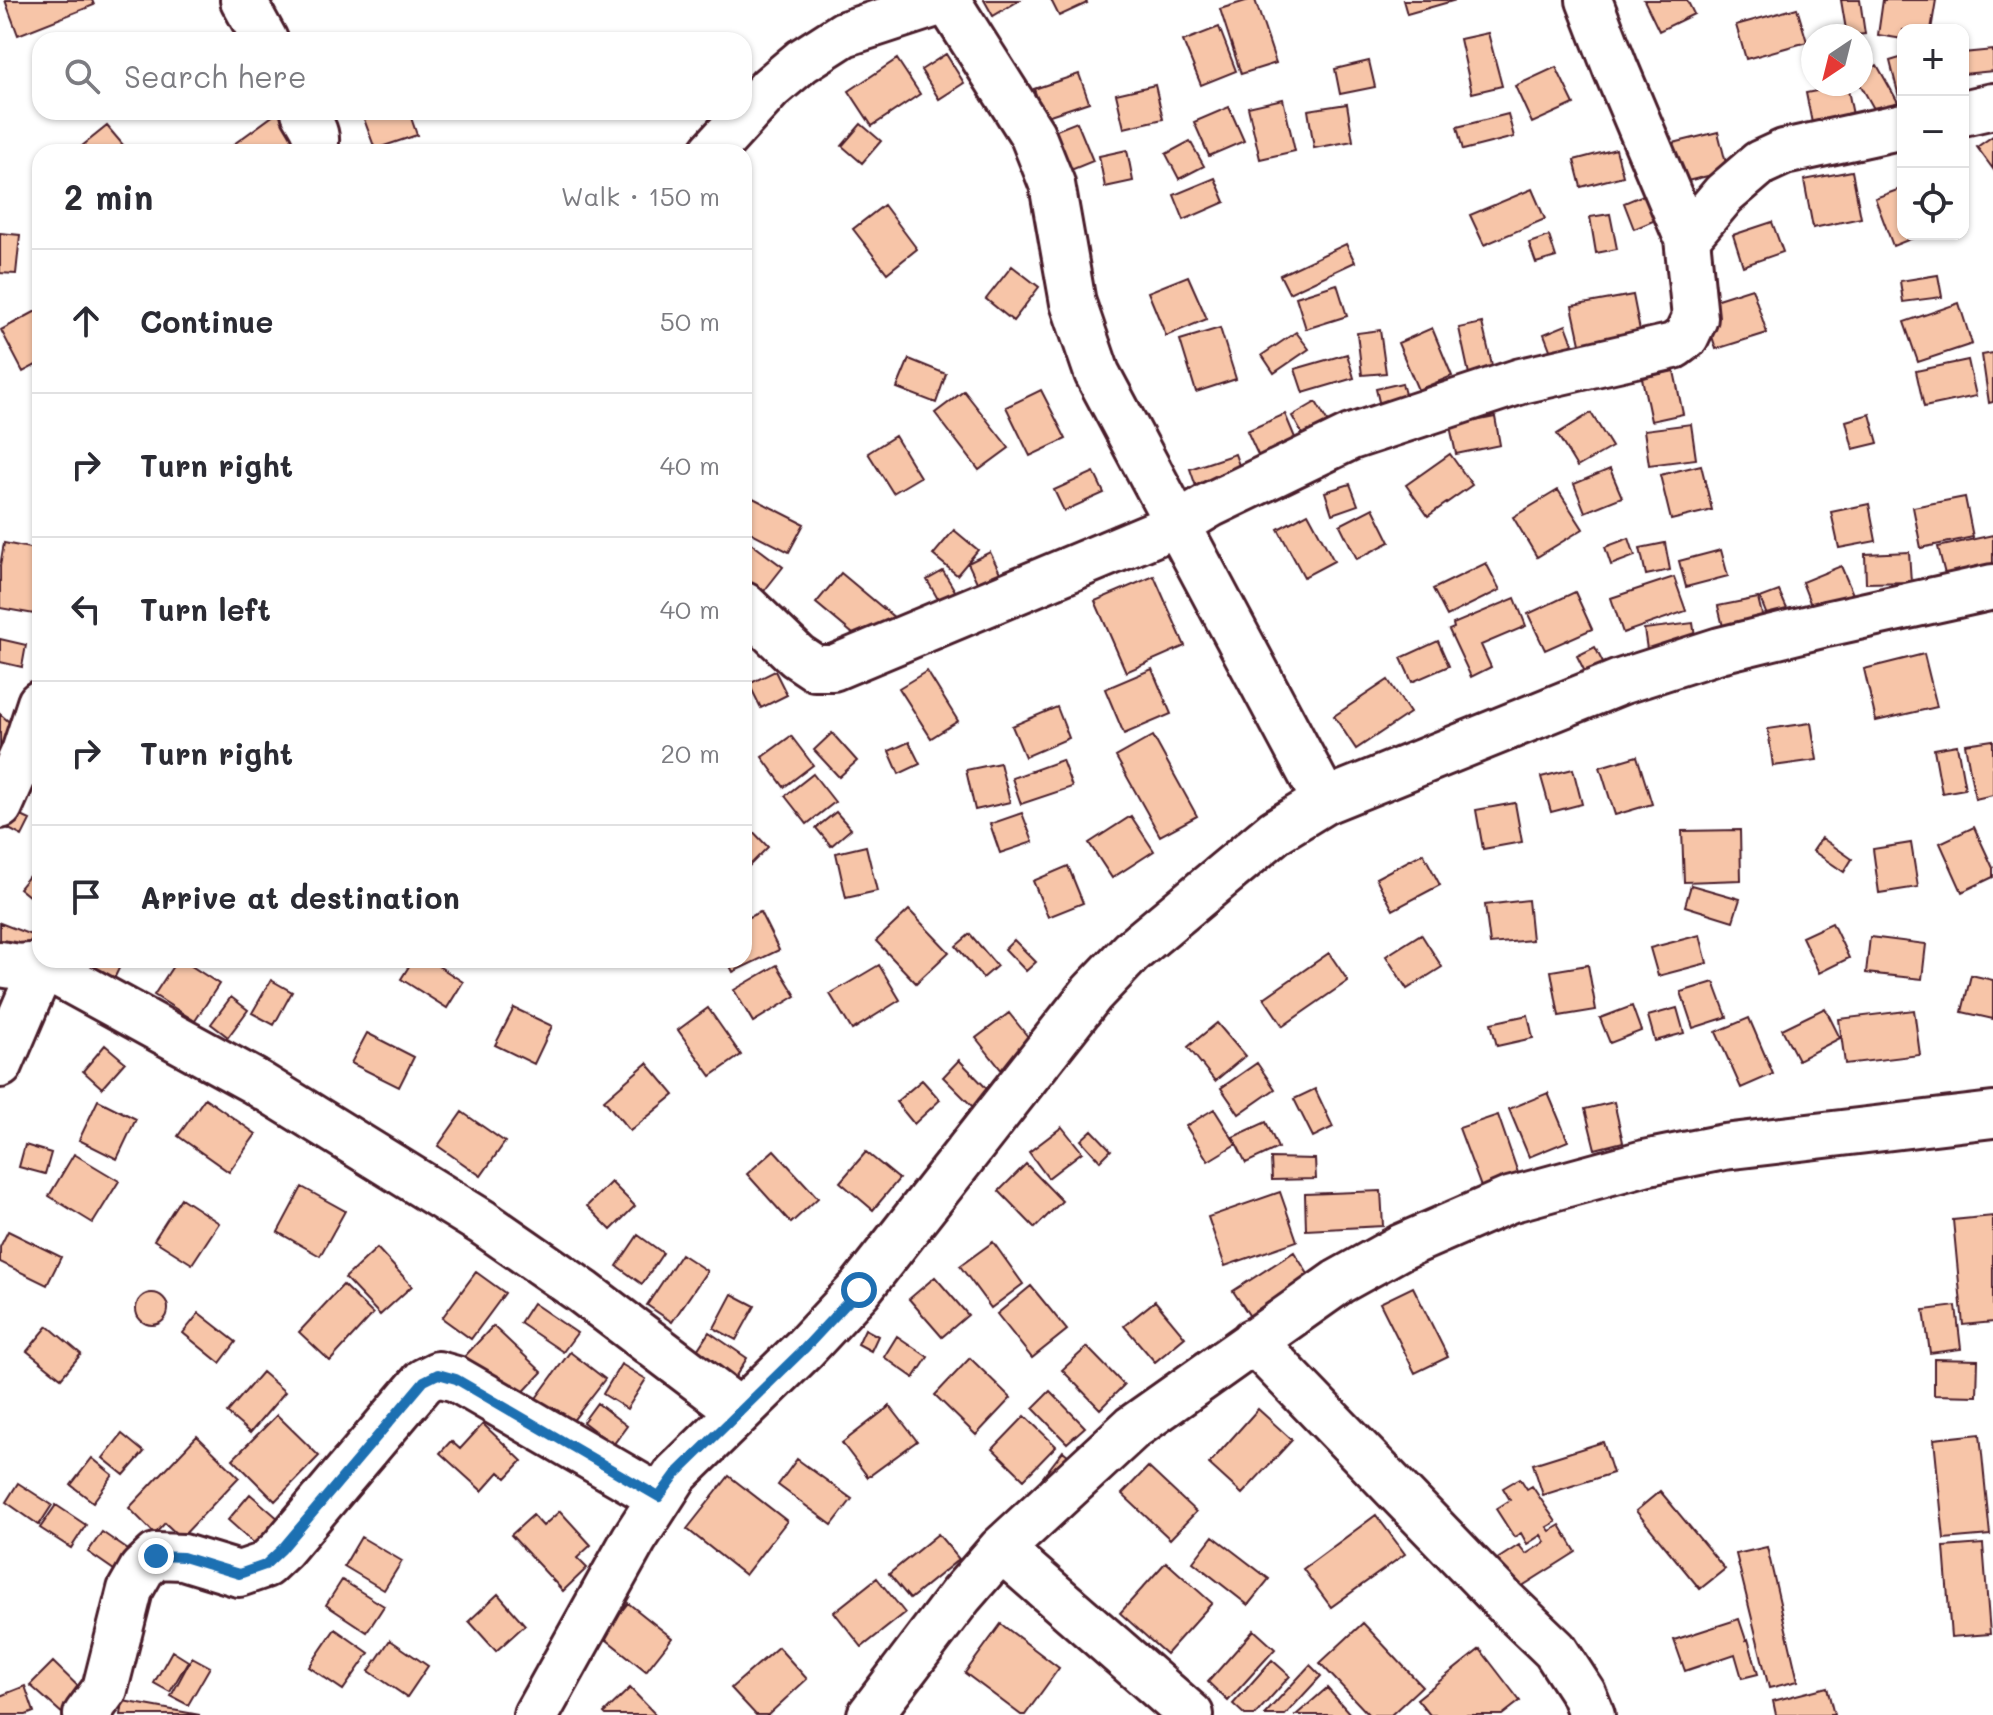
<!DOCTYPE html>
<html lang="en">
<head>
<meta charset="utf-8">
<style>
  :root { --surface:#fff; --page:#f2f2f3; --text:#2b2b33; --muted:#7c7c81; --line:#e1e1e2 }
  body { margin:0; font-family:Mali,sans-serif; background:var(--page); color:var(--text) }
  .controls { position:absolute; right:24px; top:24px; display:grid; overflow:hidden; border-radius:16px; box-shadow:0 2px 6px #0004 }
  .controls button { width:72px; height:72px; display:grid; place-items:center; padding:0; border:0; border-bottom:2px solid var(--line); background:var(--surface); color:var(--text); font:40px sans-serif }
  .compass { position:absolute; left:1801px; top:24px; width:72px; height:72px; border-radius:50%; background:var(--surface); box-shadow:0 2px 6px #0004; rotate:215deg }
  .stop { position:absolute; width:24px; height:24px; margin:-18px; border:6px solid #1f6fb2; border-radius:50%; background:#fff }
  .stop.end { background:#1f6fb2; border-color:#fff; box-shadow:0 2px 8px #0008 }
  .list { margin:0; padding:0; list-style:none }
  h2 { display:flex; justify-content:space-between; align-items:center; height:104px; margin:0; padding:0 32px; font-size:34px }
  h2 small { font-size:26px; font-weight:400; color:var(--muted) }
  .list li { display:grid; grid-template-columns:52px 1fr auto; gap:24px; align-items:center; box-sizing:border-box; height:144px; padding:0 32px; border-top:2px solid var(--line) }
  .list b { display:block; font-size:30px; white-space:nowrap }
  .list em { font-size:26px; font-style:normal; color:var(--muted) }
  .icon { flex:none; width:44px; height:44px; fill:none; stroke:currentColor; stroke-width:2; stroke-linecap:round; stroke-linejoin:round }
  .map { position:relative; flex:none; width:1993px; height:1715px; overflow:hidden }
  .search { position:absolute; background:var(--surface); box-shadow:0 2px 6px #0004; left:32px; top:32px; width:720px; height:88px; display:flex; align-items:center; gap:20px; box-sizing:border-box; padding:0 28px; border-radius:24px; color:var(--muted); font-size:30px }
  .panel { position:absolute; background:var(--surface); box-shadow:0 2px 6px #0004; left:32px; top:144px; width:720px; height:824px; border-radius:24px }
  .map>svg:first-child { display:block }
  .building { fill:#f7c5a8; stroke:#4a1f2b; stroke-width:2 }
  .lines { fill:none; stroke-linecap:round; stroke-linejoin:round }
  .minor-casing { stroke:#4a1f2b; stroke-width:50 }
  .minor { stroke:#fff; stroke-width:44 }
  .route { stroke:#1f6fb2; stroke-width:10 }
</style>
</head>
<body>
<div class="map">
<svg width="1993" height="1715" viewBox="0 0 1993 1715">
  <rect width="100%" height="100%" fill="#fff"/>
  <filter id="ink" filterUnits="userSpaceOnUse"><feTurbulence type="fractalNoise" baseFrequency=".0125" numOctaves="2"/><feDisplacementMap in="SourceGraphic" scale="16" xChannelSelector="R" yChannelSelector="G"/><feConvolveMatrix kernelMatrix="1 2 1 2 8 2 1 2 1" color-interpolation-filters="sRGB"/></filter>
  <g filter="url(#ink)">
    <!-- building -->
    <path class="building" d="M5 0H92L94 5 18 35Z
      M984 0H1020L993 16Z
      M1051 0H1085L1087 3 1059 16Z
      M1249 0H1255L1276 63 1241 74 1220 9Z
      M1403 0H1456L1407 14Z
      M1644 0H1687L1694 14 1659 31Z
      M1841 0H1860L1865 34 1847 36Z
      M1883 0H1936L1931 30H1903V39L1878 35Z
      M1797 8 1807 42 1746 59 1736 25Z
      M1219 27 1236 71 1201 85 1183 41Z
      M1488 33 1502 86 1472 93 1460 39Z
      M1993 50V71L1963 74V53Z
      M946 54 964 83 939 99 921 70Z
      M1903 57V96L1899 97 1890 61Z
      M897 59 920 94 872 126 849 91Z
      M1369 61 1375 87 1340 94 1335 69Z
      M1877 65 1903 111 1882 123 1860 84 1861 74Z
      M1556 67 1574 104 1532 123 1515 86Z
      M1079 74 1089 102 1044 117 1034 89Z
      M1155 85 1163 119 1124 128 1116 94Z
      M1847 85 1855 125 1814 133 1806 93Z
      M1283 99 1295 151 1260 159 1248 107Z
      M1347 104 1353 141 1314 148 1308 110Z
      M1229 107 1244 141 1209 156 1194 122Z
      M278 112 306 151 240 152 234 144Z
      M385 112H409L417 135 375 149 364 119Z
      M1508 114 1514 137 1463 150 1457 127Z
      M1077 122 1093 161 1066 172 1049 133Z
      M861 124 881 141 862 163 842 146Z
      M107 126 129 152H79L77 150Z
      M1718 132 1728 171 1671 185 1661 146Z
      M1993 136V169L1977 147Z
      M1190 141 1204 166 1179 179 1166 154Z
      M1616 149 1623 176 1581 187 1574 160Z
      M1127 150 1133 181 1105 187 1099 156Z
      M1852 171 1861 218 1813 228 1804 180Z
      M1215 178 1225 202 1184 220 1174 195Z
      M1903 188V234H1923L1893 246 1875 198Z
      M1532 189 1545 219 1484 245 1470 215Z
      M1648 193 1658 219 1634 229 1624 203Z
      M884 205 917 249 887 273 853 229Z
      M1610 214 1617 249 1596 253 1590 217Z
      M1772 222 1783 252 1743 266 1733 235Z
      M0 233 20 235 16 274 0 273Z
      M1549 236 1556 257 1536 263 1529 243Z
      M1346 244 1355 262 1289 293 1280 275Z
      M1012 266 1039 287 1013 321 986 299Z
      M1938 275 1942 297 1903 302 1900 281Z
      M1188 276 1207 319 1166 336 1148 292Z
      M1337 284 1347 316 1306 329 1296 297Z
      M1752 288 1767 333 1716 349 1702 304Z
      M1633 295 1643 346 1583 357 1572 306Z
      M1959 303 1972 344 1918 362 1904 322Z
      M40 309V363L23 372 1 330Z
      M1482 323 1496 382 1472 388 1459 328Z
      M1566 325 1578 357 1556 365 1544 334Z
      M1220 328 1236 379 1196 392 1180 340Z
      M1432 328 1452 376 1418 390 1398 343Z
      M1380 330 1386 373 1362 375 1357 333Z
      M1296 332 1309 349 1274 373 1262 355Z
      M1993 353V402L1989 403 1982 355Z
      M1347 354 1354 378 1303 393 1295 369Z
      M909 359 946 374 936 403 897 388Z
      M1968 360 1976 396 1924 407 1916 371Z
      M1674 371 1683 414 1651 421 1642 378Z
      M1402 383 1411 417 1384 423 1376 389Z
      M1041 390 1066 439 1030 456 1006 407Z
      M964 391 1009 448 979 470 935 413Z
      M1316 402 1328 423 1304 437 1292 416Z
      M1591 413 1612 447 1577 467 1557 434Z
      M1285 414 1301 452 1264 468 1247 431Z
      M1870 414 1878 443 1853 449 1846 421Z
      M1495 417 1500 445 1456 454 1450 426Z
      M1691 424 1696 459 1649 465 1644 430Z
      M895 436 920 477 893 493 868 453Z
      M1235 454 1246 485 1201 501 1190 469Z
      M1450 454 1472 485 1428 516 1406 485Z
      M1701 465 1712 510 1671 520 1660 475Z
      M1610 469 1622 497 1585 512 1574 484Z
      M1094 472 1104 493 1064 511 1054 490Z
      M1350 484 1358 505 1332 514 1325 492Z
      M1558 490 1583 529 1537 557 1513 517Z
      M751 497 804 524 789 552 744 529V511Z
      M1965 497 1973 537 1921 548 1913 507Z
      M1869 504 1876 541 1839 548 1831 512Z
      M1373 508 1390 542 1357 559 1340 525Z
      M1308 513 1334 561 1304 577 1278 529Z
      M954 530 978 550 957 575 933 555Z
      M1993 535V576L1948 586 1938 547Z
      M744 538 783 567 761 595 744 583Z
      M1629 538 1635 556 1611 565 1605 547Z
      M4 543 40 550V615L0 608V566Z
      M1665 543 1670 570 1646 575 1640 548Z
      M1721 550 1728 576 1686 587 1679 561Z
      M990 552 1006 585 983 595 968 563Z
      M1909 552 1911 582 1866 583 1865 554Z
      M1486 563 1500 590 1447 616 1433 589Z
      M1841 566 1858 606 1818 623 1802 582Z
      M943 571 960 599 943 608 927 580Z
      M841 573 896 619 871 649 816 603Z
      M1154 576 1185 646 1126 672 1095 601Z
      M1674 577 1686 611 1623 633 1611 598Z
      M1779 591 1792 620 1772 628 1760 598Z
      M1575 592 1592 629 1545 650 1528 614Z
      M1515 598 1526 626 1481 645 1491 667 1471 677 1449 630 1454 628 1453 624Z
      M1758 598 1767 635 1727 643 1718 606Z
      M1693 623 1698 657 1649 663 1644 629Z
      M0 639 26 645 22 667 0 662Z
      M1438 641 1449 666 1412 682 1401 658Z
      M1595 647 1610 677 1592 686 1577 656Z
      M1924 654 1937 707 1876 721 1864 669Z
      M1152 669 1171 714 1124 734 1105 689Z
      M775 671 787 695 761 708 749 684Z
      M927 671 958 721 931 738 899 688Z
      M1388 680 1410 713 1356 749 1334 716Z
      M1057 707 1069 738 1025 757 1012 726Z
      M0 714 23 734 0 758Z
      M1811 723 1817 760 1773 766 1768 729Z
      M832 733 857 761 839 777 814 750Z
      M791 736 813 765 784 787 762 757Z
      M1153 736 1197 816 1160 836 1116 757Z
      M1993 740V795L1975 799 1965 744Z
      M909 742 920 764 899 774 889 751Z
      M1957 745 1965 789 1942 793 1934 749Z
      M1637 756 1652 804 1615 815 1600 767Z
      M1062 760 1072 787 1021 804 1012 778Z
      M1000 763 1010 802 975 810 966 770Z
      M1573 769 1582 804 1551 812 1541 777Z
      M813 774 835 802 807 824 785 796Z
      M1515 803 1522 842 1483 849 1476 810Z
      M13 812 30 820 22 836 5 827Z
      M836 812 851 829 831 846 816 828Z
      M1022 813 1033 842 1000 853 990 824Z
      M1131 816 1154 851 1112 878 1089 843Z
      M744 822 768 847 745 870 744 869Z
      M1974 827 1993 868V877L1962 892 1940 843Z
      M1740 830 1741 880 1684 882 1682 831Z
      M1822 838 1852 859 1844 872 1813 851Z
      M1911 843 1918 887 1879 893 1873 849Z
      M866 846 877 891 846 898 836 853Z
      M1423 853 1440 885 1393 910 1376 878Z
      M1068 866 1083 903 1048 917 1033 881Z
      M35 869 40 873V905L19 888Z
      M1691 885 1740 899 1733 921 1685 906Z
      M1528 900 1532 940 1490 944 1485 905Z
      M909 910 949 952 916 983 876 941Z
      M760 912 779 950 733 972 727 960H744V919Z
      M0 923 34 936 26 955 0 945Z
      M1832 923 1849 958 1819 973 1802 937Z
      M970 934 997 966 983 978 956 946Z
      M1421 934 1442 967 1407 989 1386 956Z
      M1700 935 1707 963 1658 976 1650 948Z
      M1870 937 1926 944 1922 979 1866 973Z
      M1014 940 1036 962 1026 971 1005 949Z
      M1329 953 1348 981 1283 1026 1264 998Z
      M89 960H123L113 981 85 967Z
      M177 960H182L219 984 195 1021 154 995Z
      M413 960H429L463 982 447 1008 401 979Z
      M777 965 796 996 753 1022 734 990Z
      M879 965 900 1000 852 1030 830 994Z
      M1588 965 1596 1010 1559 1016 1551 971Z
      M1971 975 1993 980V1019L1962 1012Z
      M271 980 292 992 274 1025 252 1013Z
      M1714 982 1727 1017 1693 1028 1681 992Z
      M231 997 248 1010 228 1037 211 1024Z
      M1632 1006 1641 1031 1610 1043 1600 1018Z
      M514 1008 552 1026 534 1064 495 1045Z
      M708 1008 741 1055 711 1076 678 1030Z
      M1677 1008 1684 1033 1655 1041 1648 1016Z
      M1825 1008 1840 1038 1798 1060 1782 1029Z
      M1914 1010 1920 1055 1845 1064 1839 1019Z
      M1009 1013 1040 1052 1007 1077 976 1038Z
      M1528 1015 1533 1038 1497 1046 1491 1023Z
      M1749 1018 1773 1074 1741 1088 1716 1032Z
      M1217 1023 1245 1056 1215 1081 1188 1047Z
      M367 1033 414 1057 399 1087 351 1063Z
      M105 1045 125 1062 102 1088 83 1071Z
      M959 1060 995 1097 979 1113 943 1077Z
      M647 1063 674 1095 630 1131 604 1100Z
      M1257 1063 1275 1089 1239 1114 1221 1088Z
      M922 1080 940 1100 914 1124 896 1102Z
      M1315 1089 1333 1127 1313 1137 1294 1099Z
      M1548 1093 1568 1141 1529 1157 1509 1109Z
      M205 1098 256 1134 229 1172 178 1136Z
      M98 1100 136 1119 117 1159 79 1140Z
      M1614 1102 1623 1142 1595 1149 1585 1109Z
      M1214 1109 1236 1144 1208 1161 1186 1126Z
      M462 1112 505 1142 481 1176 438 1146Z
      M1498 1115 1518 1173 1481 1187 1459 1128Z
      M1266 1122 1278 1148 1246 1163 1233 1137Z
      M1062 1127 1082 1152 1048 1178 1029 1152Z
      M1092 1130 1111 1150 1100 1161 1081 1140Z
      M25 1145 51 1153 45 1174 19 1167Z
      M774 1150 818 1198 791 1223 747 1174Z
      M866 1152 899 1179 873 1210 840 1182Z
      M74 1154 119 1181 93 1223 49 1196Z
      M1271 1158 1315 1159 1316 1179 1272 1180Z
      M1026 1164 1062 1201 1035 1228 999 1191Z
      M611 1182 635 1206 611 1230 587 1206Z
      M302 1187 345 1211 320 1256 278 1232Z
      M1381 1191 1383 1226 1306 1230 1305 1194Z
      M1280 1192 1297 1241 1225 1266 1208 1217Z
      M181 1198 219 1223 192 1264 154 1240Z
      M1993 1216V1322L1963 1325 1953 1220Z
      M8 1231 61 1257 47 1285 0 1262V1247Z
      M638 1235 663 1253 642 1284 617 1266Z
      M993 1242 1023 1284 991 1308 960 1266Z
      M377 1248 412 1286 380 1315 345 1278Z
      M1294 1252 1315 1285 1255 1324 1233 1291Z
      M681 1254 707 1271 672 1322 647 1305Z
      M476 1272 505 1293 471 1339 442 1318Z
      M935 1277 968 1315 942 1337 909 1299Z
      M343 1285 373 1314 330 1361 299 1332Z
      M1031 1286 1067 1330 1032 1358 997 1314Z
      M1413 1287 1448 1357 1415 1373 1380 1303Z
      M136 1309a16 16 0 1 1 32 0a16 16 0 1 1-32 0Z
      M732 1294 755 1306 736 1340 714 1328Z
      M1155 1301 1185 1337 1155 1362 1124 1326Z
      M533 1303 577 1333 563 1352 520 1323Z
      M1956 1306 1961 1349 1930 1353 1924 1310Z
      M199 1313 236 1342 220 1363 183 1333Z
      M48 1326 81 1354 61 1378 27 1351Z
      M493 1326 542 1372 514 1402 465 1356Z
      M865 1329 878 1336 871 1351 858 1344Z
      M709 1332 747 1358 729 1387 690 1361Z
      M897 1336 928 1357 914 1378 884 1357Z
      M1087 1347 1124 1385 1100 1409 1062 1370Z
      M570 1352 605 1379 568 1427 534 1401Z
      M970 1358 1011 1398 976 1435 935 1395Z
      M1934 1359 1978 1360 1977 1396 1934 1395Z
      M621 1364 646 1379 627 1409 603 1394Z
      M262 1372 285 1392 250 1433 227 1413Z
      M1050 1391 1085 1427 1067 1443 1033 1408Z
      M597 1403 627 1426 613 1445 583 1422Z
      M890 1406 917 1441 868 1477 842 1443Z
      M1258 1409 1292 1440 1242 1494 1209 1464Z
      M277 1415 319 1456 275 1501 233 1459Z
      M1025 1416 1056 1446 1024 1479 993 1449Z
      M483 1424 522 1461 506 1478 499 1472 482 1491 440 1453 451 1441 460 1449Z
      M122 1434 144 1452 124 1475 103 1458Z
      M1980 1434 1990 1535 1944 1539 1934 1439Z
      M197 1436 239 1477 181 1538 165 1523 155 1534 129 1508Z
      M1603 1442 1613 1473 1543 1495 1533 1464Z
      M1063 1451 1075 1461 1047 1494 1036 1486Z
      M92 1458 113 1475 93 1502 71 1485Z
      M797 1459 852 1499 832 1525 778 1485Z
      M1148 1467 1196 1512 1170 1539 1122 1494Z
      M729 1476 787 1521 745 1575 687 1529Z
      M1520 1478 1527 1489 1532 1486 1556 1522 1547 1527 1550 1531 1560 1525 1576 1552 1519 1588 1485 1567 1519 1545 1526 1554 1545 1542 1541 1535 1527 1544 1521 1533 1514 1537 1496 1509 1510 1500 1503 1488Z
      M18 1483 52 1505 39 1525 6 1502Z
      M1660 1491 1725 1569 1700 1589 1636 1511Z
      M250 1494 287 1526 265 1553 228 1520Z
      M56 1505 86 1525 71 1548 40 1528Z
      M560 1511 591 1545 577 1558 587 1568 563 1591 511 1535 533 1515 543 1526Z
      M1376 1515 1405 1554 1331 1607 1303 1569Z
      M102 1532 131 1552 117 1572 88 1552Z
      M938 1534 959 1559 910 1599 889 1574Z
      M1213 1536 1269 1579 1248 1605 1193 1562Z
      M361 1537 402 1561 384 1590 344 1566Z
      M1983 1544 1990 1634 1951 1637 1944 1547Z
      M1767 1547 1798 1681 1769 1688 1736 1554Z
      M1166 1562 1212 1603 1166 1654 1120 1613Z
      M877 1578 905 1613 862 1647 834 1612Z
      M342 1580 384 1606 367 1632 326 1605Z
      M498 1594 525 1625 496 1651 469 1621Z
      M628 1603 672 1638 646 1671 602 1636Z
      M1739 1619 1746 1640 1748 1639 1758 1674 1742 1678 1735 1654 1685 1671 1674 1640Z
      M1363 1623 1422 1686 1391 1715H1369L1320 1663Z
      M1001 1624 1059 1668 1025 1715H1021L965 1673Z
      M335 1629 369 1653 343 1690 309 1667Z
      M1254 1630 1275 1649 1228 1701 1208 1682Z
      M390 1640 428 1666 407 1697 369 1671Z
      M778 1647 807 1679 768 1715H756L731 1688Z
      M1480 1649 1520 1701 1502 1715H1430L1417 1699Z
      M172 1651 188 1661 170 1692 154 1683Z
      M192 1657 210 1667 188 1705 171 1696Z
      M1272 1660 1290 1676 1255 1715H1245L1233 1704Z
      M53 1662 85 1693 64 1715 30 1685Z
      M1310 1665 1321 1676 1285 1715H1264Z
      M25 1686 34 1712 26 1715H0V1696Z
      M1827 1687 1834 1715H1776L1773 1701Z
      M630 1688 656 1715H606L604 1713Z
      M1327 1688 1351 1715H1296Z
      M123 1701 200 1715H121Z"/>
    <g class="lines">
      <!-- minor casing -->
      <g class="minor-casing">
        <path id="minor" d="M243 0 265 40
          M947 0 1032 134 1052 184 1073 303 1097 373 1325 801
          M1589 0 1615 67 1687 238
          M304 112C312 126 321 136 313 152
          M1963 113 1993 106
          M712 152 770 88 802 61 844 34 948 0
          M744 605 797 656 815 668H833L1178 524 1210 505 1351 437 1521 381 1674 346 1686 337 1695 318 1687 238 1724 194 1760 163 1784 152 1903 126
          M0 806 24 752 40 703
          M0 964 19 967 42 965 254 1081 482 1222 583 1292 740 1411
          M0 1065 45 960
          M1253 1341 1506 1603 1555 1650 1583 1693 1592 1715
          M1001 1549 1191 1715
          M86 1715 105 1689 130 1590 142 1569 156 1556 183 1557 239 1574 265 1565 282 1549 424 1381 438 1374 456 1379 659 1497
          M536 1715 634 1539 676 1474 804 1349 859 1290 1092 993 1131 952 1276 831 1325 801 1620 682 1720 650 1826 624 1993 587
          M870 1715 961 1595 1001 1549 1132 1428 1338 1282 1401 1247 1509 1200 1644 1163 1724 1147 1993 1115"/>
      </g>
      <!-- minor -->
      <use href="#minor" class="minor"/>
    </g>
  </g>
  <g class="lines" filter="url(#ink)">
    <!-- route -->
    <path class="route" d="M156 1556 183 1557 239 1574 265 1565 282 1549 424 1381 438 1374 456 1379 659 1497 676 1474 804 1349 859 1290"/>
  </g>
</svg>
<div class="controls">
<button>+</button>
<button>−</button>
<button><svg class="icon" aria-label="locate" viewBox="0 0 24 24"><circle cx="12" cy="12" r="6"/><path d="M12 2v4M12 18v4M2 12h4M18 12h4"/></svg></button>
</div>
<svg class="compass" viewBox="-18 -18 36 36"><path d="M0-13l5 13h-10z" fill="#e53935"/><path d="M0 13l5-13h-10z" fill="#7c7c81"/></svg>
<div class="stop" style="left:859px;top:1290px"></div>
<div class="stop end" style="left:156px;top:1556px"></div>
<div class="search"><svg class="icon" aria-label="search" viewBox="0 0 24 24"><circle cx="10" cy="10" r="6"/><path d="M15 15l6 6"/></svg>Search here</div>
<section class="panel">
<h2>2 min<small>Walk · 150 m</small></h2>
<ul class="list">
<li><svg class="icon" aria-label="ahead" viewBox="0 0 24 24"><path d="M12 20V5M6 11l6-6 6 6"/></svg><div><b>Continue</b></div><em>50 m</em></li>
<li><svg class="icon" aria-label="right" viewBox="0 0 24 24"><path d="M7 20v-9h11M14 6l5 5-5 5"/></svg><div><b>Turn right</b></div><em>40 m</em></li>
<li><svg class="icon" aria-label="left" viewBox="0 0 24 24"><path d="M17 20v-9H6M10 6l-5 5 5 5"/></svg><div><b>Turn left</b></div><em>40 m</em></li>
<li><svg class="icon" aria-label="right" viewBox="0 0 24 24"><path d="M7 20v-9h11M14 6l5 5-5 5"/></svg><div><b>Turn right</b></div><em>20 m</em></li>
<li><svg class="icon" aria-label="arrive" viewBox="0 0 24 24"><path d="M6 21V4h12l-3 4 3 4H6"/></svg><div><b>Arrive at destination</b></div></li>
</ul>
</section>
</div>
</body>
</html>
